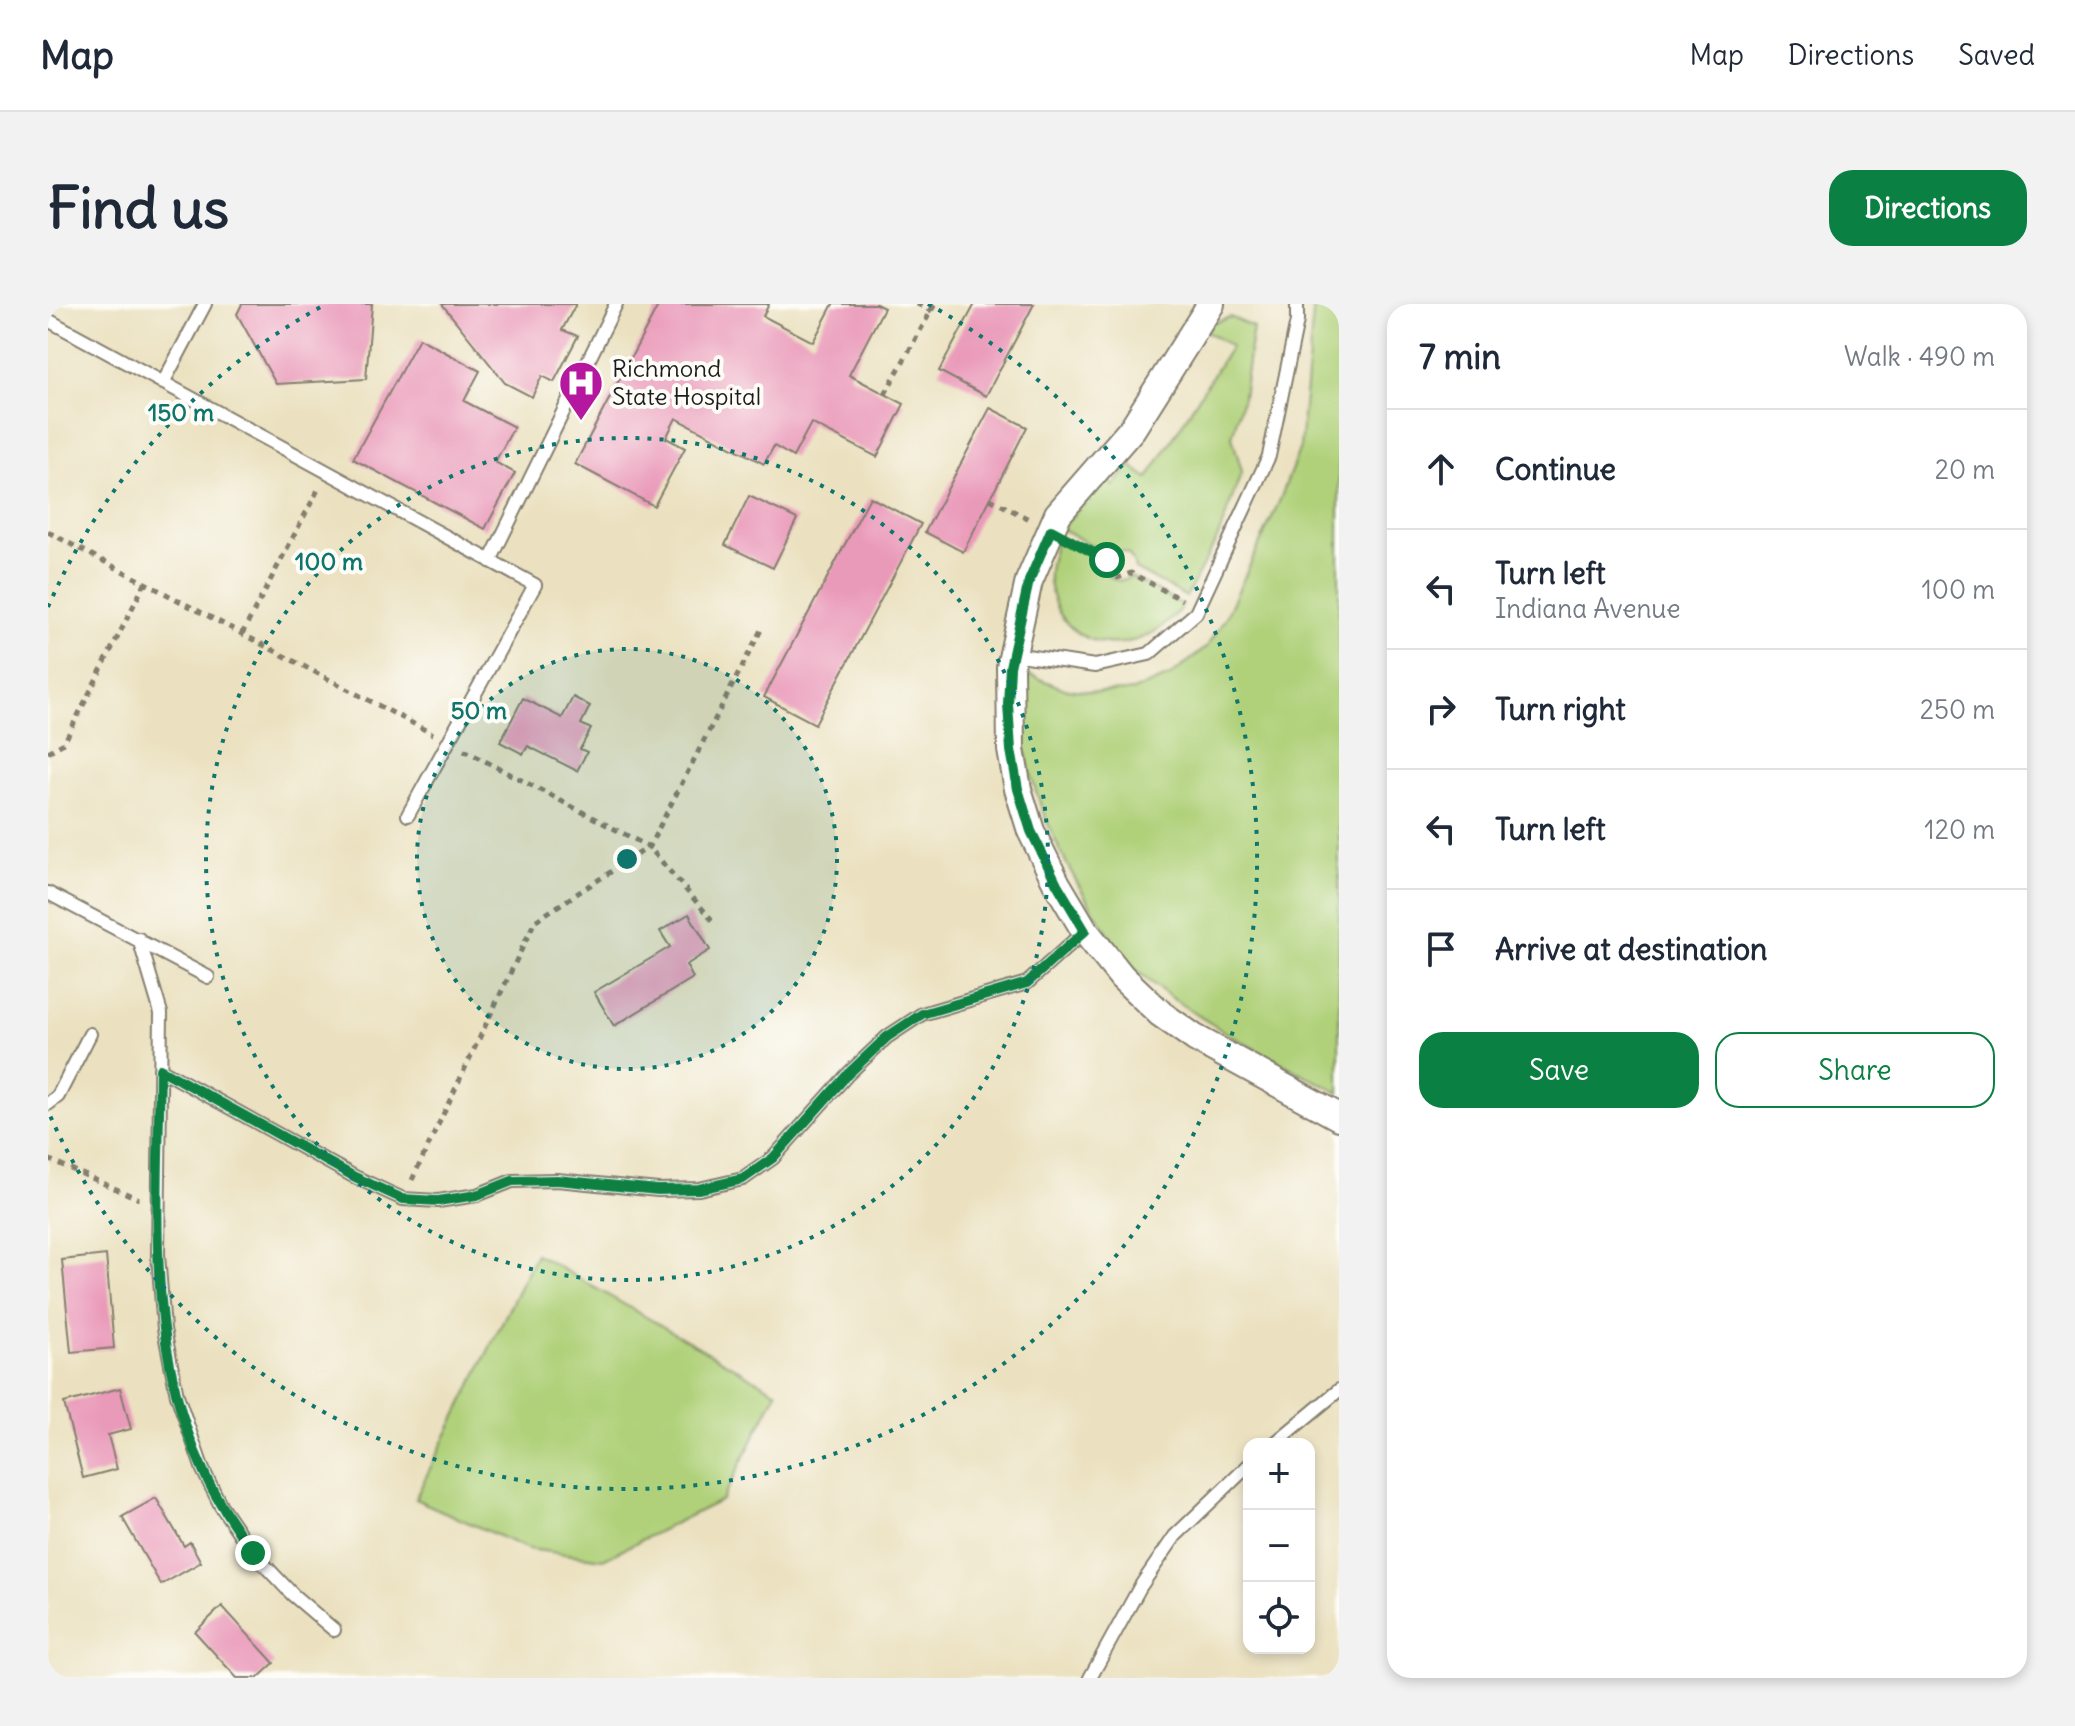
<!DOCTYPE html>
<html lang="en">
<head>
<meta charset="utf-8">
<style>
  :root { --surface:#fff; --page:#f2f2f3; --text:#1f2937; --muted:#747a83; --line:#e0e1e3; --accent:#0b8043 }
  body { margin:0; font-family:Delius,sans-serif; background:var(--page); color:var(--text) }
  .controls { position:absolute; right:24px; bottom:24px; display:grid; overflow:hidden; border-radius:16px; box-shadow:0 4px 12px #0003 }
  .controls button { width:72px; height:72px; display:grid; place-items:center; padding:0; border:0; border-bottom:2px solid var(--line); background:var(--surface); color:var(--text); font:40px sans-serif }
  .stop { position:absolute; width:24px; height:24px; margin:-18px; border:6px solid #0b8043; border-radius:50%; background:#fff }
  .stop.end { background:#0b8043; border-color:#fff; box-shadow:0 2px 8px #0008 }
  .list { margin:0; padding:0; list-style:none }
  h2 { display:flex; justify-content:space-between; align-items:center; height:104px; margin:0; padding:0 32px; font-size:34px }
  h2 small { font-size:26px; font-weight:400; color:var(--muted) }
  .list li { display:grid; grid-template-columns:52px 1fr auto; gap:24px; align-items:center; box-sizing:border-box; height:120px; padding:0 32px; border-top:2px solid var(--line) }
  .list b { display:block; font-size:30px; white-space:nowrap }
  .list p { margin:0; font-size:26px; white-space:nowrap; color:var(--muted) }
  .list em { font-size:26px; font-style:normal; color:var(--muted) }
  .actions { display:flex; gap:16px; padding:24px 32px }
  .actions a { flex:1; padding:18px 0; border:2px solid var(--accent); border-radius:24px; text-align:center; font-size:28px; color:var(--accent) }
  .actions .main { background:var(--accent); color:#fff }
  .icon { flex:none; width:44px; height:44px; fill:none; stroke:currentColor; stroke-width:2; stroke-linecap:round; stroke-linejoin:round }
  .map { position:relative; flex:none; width:1291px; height:1374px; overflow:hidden; border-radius:24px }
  header { display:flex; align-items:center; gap:48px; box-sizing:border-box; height:112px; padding:0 40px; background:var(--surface); border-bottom:2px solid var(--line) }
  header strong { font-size:38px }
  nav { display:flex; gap:44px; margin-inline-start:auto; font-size:28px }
  .intro { display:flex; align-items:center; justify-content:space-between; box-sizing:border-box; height:192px; padding:0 48px }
  h1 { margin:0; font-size:56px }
  .button { padding:20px 36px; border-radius:24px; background:var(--accent); color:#fff; font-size:28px; font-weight:700 }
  main { display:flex; gap:48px; padding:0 48px }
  aside { flex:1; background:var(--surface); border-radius:24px; box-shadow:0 4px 12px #0003 }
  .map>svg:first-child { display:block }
  .green { fill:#b0d17a; stroke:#66764b; stroke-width:2 }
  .building { fill:#ea9ab9 }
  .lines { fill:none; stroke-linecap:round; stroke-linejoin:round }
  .lane-casing { stroke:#847e6e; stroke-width:16 }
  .street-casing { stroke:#847e6e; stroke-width:30 }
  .path { stroke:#847e6e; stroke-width:5; stroke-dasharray:6 6; stroke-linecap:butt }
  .lane { stroke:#fff; stroke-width:12 }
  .street { stroke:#fff; stroke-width:26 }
  .route { stroke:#0b8043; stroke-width:10 }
  .ring { fill:none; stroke:#0f766e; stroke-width:4; stroke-dasharray:4 8 }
  .labels { text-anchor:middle; stroke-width:8; stroke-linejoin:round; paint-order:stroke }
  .poi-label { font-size:24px; fill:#1c1c1c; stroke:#fdfcf7; text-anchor:start }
  .centre { fill:#0f766e; stroke:#fdfcf7; stroke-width:4 }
  .ring-label { font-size:24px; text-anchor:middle; font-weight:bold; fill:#0f766e; stroke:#fdfcf7; stroke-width:8; stroke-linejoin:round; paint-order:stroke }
</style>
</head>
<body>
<header>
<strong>Map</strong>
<nav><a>Map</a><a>Directions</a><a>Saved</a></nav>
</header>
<div class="intro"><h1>Find us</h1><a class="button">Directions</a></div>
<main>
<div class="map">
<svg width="1291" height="1374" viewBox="0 0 1291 1374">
  <rect width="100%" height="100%" fill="#fdfcf7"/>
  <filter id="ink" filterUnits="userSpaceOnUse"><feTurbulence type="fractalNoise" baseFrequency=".0125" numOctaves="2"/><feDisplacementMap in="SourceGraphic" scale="16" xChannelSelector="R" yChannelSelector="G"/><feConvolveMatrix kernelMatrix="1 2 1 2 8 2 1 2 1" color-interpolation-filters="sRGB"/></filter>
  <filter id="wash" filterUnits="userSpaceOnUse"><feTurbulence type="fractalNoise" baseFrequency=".006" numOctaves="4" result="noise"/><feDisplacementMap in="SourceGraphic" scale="32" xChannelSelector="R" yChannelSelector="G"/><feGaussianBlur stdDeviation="1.8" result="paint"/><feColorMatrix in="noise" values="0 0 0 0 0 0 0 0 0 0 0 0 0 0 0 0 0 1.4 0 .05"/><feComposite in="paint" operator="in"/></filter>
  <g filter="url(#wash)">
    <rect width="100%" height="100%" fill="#ebe1c0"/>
    <!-- green -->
    <path class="green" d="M1266 0H1291V789C1219 751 1145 716 1083 662 1073 653 1066 638 1059 627 1022 571 989 510 977 444 973 419 977 395 982 371L1017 385 1049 388 1085 387 1122 372 1159 343 1178 313 1231 198 1252 143Z
      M1182 13 1205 23 1195 93 1184 133 1194 167 1170 233 1138 293 1087 265C1084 248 1075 244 1060 250L1013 225 1056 173 1066 182 1082 161 1100 174 1183 42 1157 27 1166 18Z
      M1009 233 1056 259 1055 265C1062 276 1071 280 1083 273L1135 301C1097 355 1016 355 1002 283 998 266 1005 249 1009 233Z
      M488 950 729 1088 674 1196 555 1255 480 1245 367 1195Z"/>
    <g id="blocks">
      <!-- building -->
      <path class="building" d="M194 0H324L318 75 228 80 189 10Z
        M394 0H528L514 26 530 32 506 78 494 72 484 93 457 79Z
        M611 0H721L715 12 765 38 785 0H828L836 4 801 71 856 100 829 153 763 119 745 153 726 142 716 160 628 114 618 134 637 144 606 202 527 160Z
        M927 0H986L938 92 891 67Z
        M371 34 432 67 416 97 466 123 447 158 467 169 437 225 305 155Z
        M942 104 979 123 915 248 877 228Z
        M701 192 749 215 725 264 677 241Z
        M822 193 873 220 767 420 716 393Z
        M525 393 542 402 533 420 543 425 532 445 539 448 529 467 480 442 475 450 452 438 475 394 514 414Z
        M641 610 662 646 638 661 645 674 566 722 546 688 622 643 612 627Z
        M58 951 66 1044 23 1048 14 956Z
        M72 1084 83 1125 60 1131 69 1165 35 1174 16 1099Z
        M108 1194 136 1242 142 1238 153 1258 113 1281 74 1213Z
        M174 1302 226 1359 210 1374H189L147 1328Z"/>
    </g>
  </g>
  <g filter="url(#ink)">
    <use href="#blocks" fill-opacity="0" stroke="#847e6e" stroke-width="2"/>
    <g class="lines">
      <!-- lane casing -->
      <g class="lane-casing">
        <path id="lane" d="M0 16 487 281 360 511
          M115 79 157 0
          M442 257 568 0
          M965 350 1047 362 1101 350 1148 309 1221 152 1249 17V0
          M0 589 160 673
          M91 635 113 709 110 951 116 1025 129 1091 155 1166 173 1202 205 1249 245 1291 286 1326
          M112 765 307 873 355 895 390 897 429 891 464 877 509 876 610 886 651 885 695 875 725 854 800 770 839 733 874 710 979 679 1037 627
          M0 800 10 792 42 730
          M1226 1140 1291 1086
          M1042 1374 1092 1283 1127 1232 1201 1161"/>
      </g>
      <!-- street casing -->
      <g class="street-casing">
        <path id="street" d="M1163 0 1084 125 1010 210 981 277 962 363 963 446 970 485 983 527 1009 580 1037 627 1074 673 1113 710 1147 734 1291 813"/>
      </g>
      <!-- path -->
      <path class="path" d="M869 0 884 7
        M837 90 887 0
        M942 195 981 215
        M0 228 385 430
        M1025 238 1059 256 1060 267 1070 274 1083 269 1134 296
        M194 330 272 182
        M416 446 601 543 664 616
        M0 448 16 439 97 279
        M0 855 91 895
        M364 876 487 617 601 543 715 322"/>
      <!-- lane -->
      <use href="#lane" class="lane"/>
      <!-- street -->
      <use href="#street" class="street"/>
    </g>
  </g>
  <g class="lines" filter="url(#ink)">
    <!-- route -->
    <path class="route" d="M205 1249C187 1222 168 1196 155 1166 97 1041 110 899 112 765L307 873 355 895 390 897 429 891 464 877 509 876 610 886 651 885 695 875 725 854 800 770 839 733 874 710 979 679 1037 627 1009 580 983 527 970 485 963 446 960 400 962 363 981 277 1003 226 1059 256"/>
  </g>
  <!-- distance rings -->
  <circle cx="579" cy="555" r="210" fill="#0f766e" fill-opacity=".12"/>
  <g class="ring">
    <circle cx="579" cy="555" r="210"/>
    <circle cx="579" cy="555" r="421"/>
    <path d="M0 303A631 631 0 0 1 278 0M880 0A631 631 0 1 1 0 807"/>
  </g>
  <!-- icons -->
  <defs>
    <g id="hospital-pin" transform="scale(2.3)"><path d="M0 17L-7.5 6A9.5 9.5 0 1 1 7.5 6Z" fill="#b5179e" stroke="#fdfcf7"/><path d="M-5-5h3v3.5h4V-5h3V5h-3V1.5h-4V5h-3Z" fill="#fff"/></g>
  </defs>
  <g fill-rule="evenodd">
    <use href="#hospital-pin" x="533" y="79"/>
  </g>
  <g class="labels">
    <!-- poi labels -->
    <g class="poi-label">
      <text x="564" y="73">Richmond<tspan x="564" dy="28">State Hospital</tspan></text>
    </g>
  </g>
  <circle cx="579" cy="555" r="12" class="centre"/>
  <g class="ring-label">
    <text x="133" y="117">150 m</text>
    <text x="281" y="266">100 m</text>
    <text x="431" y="415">50 m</text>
  </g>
</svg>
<div class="controls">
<button>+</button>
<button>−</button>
<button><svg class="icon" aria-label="locate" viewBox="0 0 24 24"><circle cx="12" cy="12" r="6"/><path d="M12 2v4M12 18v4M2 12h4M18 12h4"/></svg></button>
</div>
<div class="stop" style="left:1059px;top:256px"></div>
<div class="stop end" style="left:205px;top:1249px"></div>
</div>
<aside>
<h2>7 min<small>Walk · 490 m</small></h2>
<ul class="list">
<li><svg class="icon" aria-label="ahead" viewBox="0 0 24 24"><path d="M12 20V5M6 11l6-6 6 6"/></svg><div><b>Continue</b></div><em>20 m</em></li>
<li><svg class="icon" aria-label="left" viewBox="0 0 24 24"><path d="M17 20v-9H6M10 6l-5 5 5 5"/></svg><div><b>Turn left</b><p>Indiana Avenue</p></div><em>100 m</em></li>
<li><svg class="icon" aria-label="right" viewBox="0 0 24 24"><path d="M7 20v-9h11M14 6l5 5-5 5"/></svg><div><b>Turn right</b></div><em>250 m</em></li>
<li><svg class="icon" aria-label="left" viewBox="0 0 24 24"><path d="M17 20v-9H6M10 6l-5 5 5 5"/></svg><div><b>Turn left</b></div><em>120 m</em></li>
<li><svg class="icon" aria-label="arrive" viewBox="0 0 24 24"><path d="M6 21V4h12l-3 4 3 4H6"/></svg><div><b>Arrive at destination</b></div></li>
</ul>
<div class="actions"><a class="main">Save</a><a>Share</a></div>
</aside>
</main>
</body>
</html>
